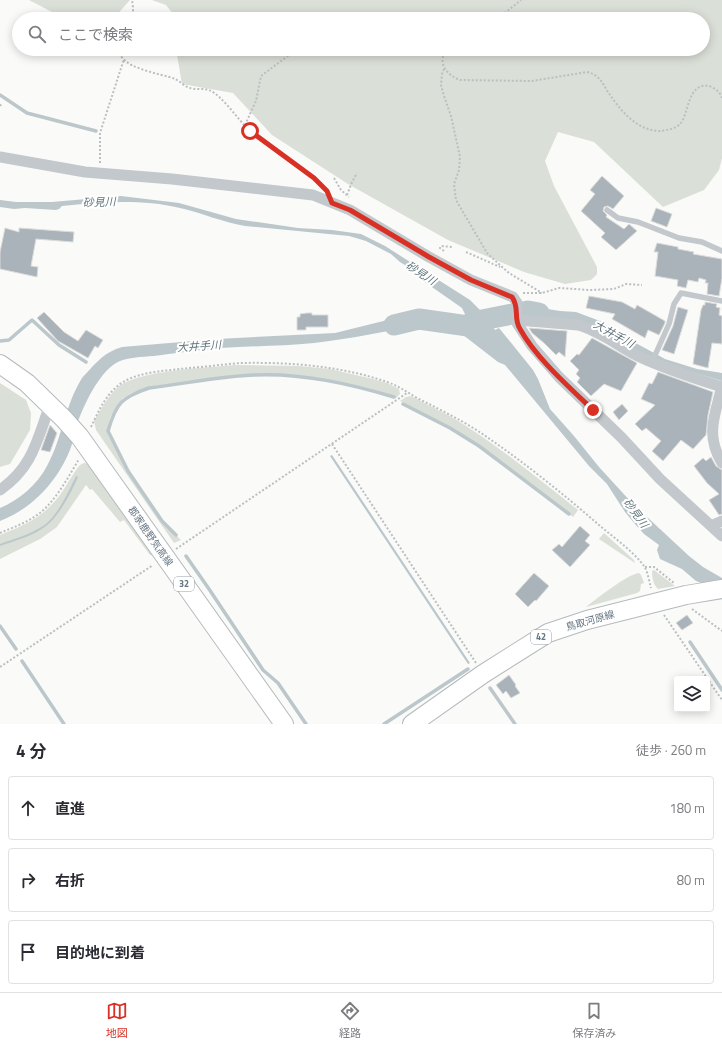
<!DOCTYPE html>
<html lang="ja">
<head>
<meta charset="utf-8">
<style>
  :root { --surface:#fff; --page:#f2f2f3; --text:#2b2b33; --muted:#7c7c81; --line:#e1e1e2; --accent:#d93025 }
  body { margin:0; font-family:"Titillium Web","Noto Sans JP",sans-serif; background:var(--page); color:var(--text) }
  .controls { position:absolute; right:12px; bottom:12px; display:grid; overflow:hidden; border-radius:4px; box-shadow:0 2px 10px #0003 }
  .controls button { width:36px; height:36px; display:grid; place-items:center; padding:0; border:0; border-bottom:1px solid var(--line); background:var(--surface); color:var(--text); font:20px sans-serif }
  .stop { position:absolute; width:12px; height:12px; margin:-9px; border:3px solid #d93025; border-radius:50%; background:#fff }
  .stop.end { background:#d93025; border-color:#fff; box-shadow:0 1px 4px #0008 }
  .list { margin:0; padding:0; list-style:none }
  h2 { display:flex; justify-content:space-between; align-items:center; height:52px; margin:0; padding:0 16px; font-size:17px }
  h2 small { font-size:13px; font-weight:400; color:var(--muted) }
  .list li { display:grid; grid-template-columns:26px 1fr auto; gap:12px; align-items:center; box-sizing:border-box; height:64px; margin:0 8px 8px; padding:0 8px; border:1px solid var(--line); border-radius:4px }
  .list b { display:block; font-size:15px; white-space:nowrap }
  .list em { font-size:13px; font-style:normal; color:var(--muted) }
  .icon { flex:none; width:22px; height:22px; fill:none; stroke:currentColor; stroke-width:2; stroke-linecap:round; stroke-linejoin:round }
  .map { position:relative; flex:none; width:722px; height:724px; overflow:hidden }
  .search { position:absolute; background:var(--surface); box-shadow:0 2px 10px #0003; left:12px; right:12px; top:12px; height:44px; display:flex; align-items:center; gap:10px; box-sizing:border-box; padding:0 14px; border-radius:22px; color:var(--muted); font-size:15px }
  .sheet { height:268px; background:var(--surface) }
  nav { display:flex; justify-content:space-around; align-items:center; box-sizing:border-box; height:56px; border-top:1px solid var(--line); background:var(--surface); font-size:11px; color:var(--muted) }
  nav a { display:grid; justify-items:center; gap:2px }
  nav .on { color:var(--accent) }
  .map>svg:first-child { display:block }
  .green { fill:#dadfd7 }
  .water { fill:#bbc7cb }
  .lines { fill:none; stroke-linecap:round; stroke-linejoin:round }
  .stream { stroke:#bbc7cb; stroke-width:3.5 }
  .river { stroke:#bbc7cb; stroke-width:21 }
  .building { fill:#aab3b9; stroke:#dcdcda }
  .primary-casing { stroke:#b5babe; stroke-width:20 }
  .path { stroke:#bbbfc2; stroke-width:2; stroke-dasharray:2 2; stroke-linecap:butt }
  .service { stroke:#c3c8cc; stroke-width:5.5 }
  .minor { stroke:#c3c8cc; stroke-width:11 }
  .primary { stroke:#fff; stroke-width:18 }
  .route { stroke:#d93025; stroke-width:5 }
  .labels { text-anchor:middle; stroke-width:4; stroke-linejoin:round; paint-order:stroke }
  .shield { fill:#fff; stroke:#939fa8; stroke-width:1 }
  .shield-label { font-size:9px; font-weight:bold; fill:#657683 }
  .street-label { font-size:10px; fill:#657683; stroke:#fff }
  .water-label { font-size:11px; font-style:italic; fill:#60757c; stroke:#fff }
</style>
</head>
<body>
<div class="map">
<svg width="722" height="724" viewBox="0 0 722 724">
  <rect width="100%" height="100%" fill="#fafaf8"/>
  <!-- green -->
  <path class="green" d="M29 0H130L115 17 107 19H69L52 12Z
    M152 0H722V158L719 170 704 190 663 207 594 142 558 132 545 161 554 186 597 267V274L591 280 565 284 524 272 448 240 348 184 272 135 233 93 182 84 177 55 179 49H703V19H177L166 5Z
    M234 365 299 366 330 369 373 379 387 383 399 389 400 394 396 398 367 388 333 381 302 376 256 374 148 387 131 393 123 398 110 418 107 433 128 472 163 522 181 540 174 543 96 430 94 421C101 410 107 397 117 388 136 370 207 368 234 365Z
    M0 383 26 400 31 413 30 430 10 464 0 467Z
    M411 396C424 403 437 409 450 416 495 443 537 477 578 510L573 517 479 445 451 427 400 401 406 397Z
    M84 463 90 464 154 556 150 555 124 520 120 522 92 489 90 490 86 485 57 527 40 539 0 559V535C28 524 47 515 64 489 69 481 74 472 80 465Z
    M604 533 634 560 635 563 599 539Z
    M654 570 675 586 658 589C653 584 652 577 652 571Z
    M639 573 641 575 644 583 641 584 640 591 637 593 586 607C596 599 628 574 639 573Z"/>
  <!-- water -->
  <path class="water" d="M121 196 179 203 236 219 298 228 332 230 361 234 385 246 470 300 484 314 495 330 499 328 533 370 538 379 550 409 574 436 599 467 632 503 689 556 703 567 722 578V591L696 581 682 569 660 559 657 550 659 545 644 534 635 524 625 512 607 484 589 466 505 365 498 362 445 321 463 317 465 314 462 308 419 278 413 270 400 262 391 254 366 241 349 236 245 226C222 222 202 213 180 208 142 199 101 202 62 206L59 209 56 210 25 208 14 209 0 207V200L16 202H52Z
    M523 305 560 311 576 312 600 321 632 341 665 359 697 369 722 373V381L647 358 607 334 523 317Z
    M420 312 422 325C386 331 350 339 314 343 283 346 252 346 220 348 198 350 176 353 154 356 142 357 126 357 116 363 98 374 84 405 77 424 75 429 75 436 73 441 62 477 34 508 0 521V508C19 500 37 485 47 466 62 439 65 405 82 378 85 374 89 371 92 367 103 356 107 352 122 347L217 339 335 333Z
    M332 455 470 663 468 664 330 456Z
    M76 476 78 477C71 493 59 516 46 526 33 536 14 541 0 546V544C14 539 31 534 43 526 57 517 69 491 76 476Z"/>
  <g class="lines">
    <!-- stream -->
    <path class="stream" d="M0 95 27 113 96 131
      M0 341 9 340 32 320 59 345 86 362
      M403 404 450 428 479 446 569 514
      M176 535 162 521 128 471 108 431C116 403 122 397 149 388 184 384 220 376 255 375 303 373 350 384 394 397
      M186 556 209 589 263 670 278 683 306 724
      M0 626 16 649
      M690 642 722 690
      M22 661 64 724
      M490 688 515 724
      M384 724 468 669"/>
    <!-- river -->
    <path class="river" d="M477 321 528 311 539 313
      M394 325 419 319 475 327"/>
  </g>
  <!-- building -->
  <path class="building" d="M602 176 624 196 613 209 608 206 604 207 603 211 607 215 606 217 624 229 629 224 637 231 616 250 601 237 605 233 581 211 595 194 590 190Z
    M656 208 672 214 667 227 651 221Z
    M5 228 19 232V228L74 232 73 242 36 239 31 266 38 267 37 277 0 269V252Z
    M657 243 678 247V249L694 252 693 254 722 259V278L719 296 707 294 708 283H705L706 280 699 278 698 282 688 280 686 288 677 286 678 280 655 276 658 252H654Z
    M589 296 622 302 635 309 637 305 665 321V323L659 335 648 330 645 338 612 319 615 314 586 308Z
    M705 302 717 304 716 307 720 308 719 315 722 316V344L712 343 708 368 693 364 701 310 703 305H705Z
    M678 307 688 310 674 354 662 350 673 326Z
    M44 312 64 332 78 341 86 330 103 340 98 348 95 346 88 358 58 341 37 318Z
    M307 313H312V315H328V327H306V330H297V317H300V314Z
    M529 328 567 331 565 357 559 352 556 355 544 343 532 333Z
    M592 338 637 363 621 391 604 384 591 396 577 382 580 378 576 374 579 370 570 361 577 354 579 355Z
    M658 372 713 392 708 415 706 435 693 449 681 440 663 461 652 451 661 441 646 428 642 431 635 424 655 405 641 399 649 383 652 384Z
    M622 404 628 411 619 420 613 412Z
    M50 425 57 433 50 452 41 450Z
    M711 457 716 466 722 470V514L719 515 709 500 719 494 707 483 694 466 703 458 706 461Z
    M580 526 590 535 585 541 590 545 570 567 552 550 559 544 562 547Z
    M534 573 549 586 536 601 535 600 528 607 515 594Z
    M687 615 693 623 682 630 676 623Z
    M509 675 516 685 515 686 520 693 511 698 506 691 503 694 496 685Z"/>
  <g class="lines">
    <!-- primary casing -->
    <g class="primary-casing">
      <path id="primary" d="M0 364 27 383 64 419 80 437 284 724
        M412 724 483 674 548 633 587 620 686 595 722 589"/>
    </g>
    <!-- path -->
    <path class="path" d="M131 19C134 13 133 6 132 0
      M336 19 341 16
      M494 19 506 12 521 0
      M119 49C119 69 161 73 175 79 180 81 185 87 190 88 196 90 203 88 209 90 223 96 237 119 250 131 270 148 293 162 314 177L322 186
      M447 49C436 63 447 75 460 80L532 81 587 72C600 75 602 83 608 92 620 110 637 131 660 131 667 130 675 129 680 124 689 115 687 82 709 86 715 88 720 92 722 98
      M444 69 442 74 441 85 444 96 451 116 460 157 459 170 454 184 456 200 487 253 501 266 509 273 542 293
      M0 106 2 103
      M245 125 256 101 261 76 297 49
      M100 163V133L124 59
      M334 178 341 190 349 197
      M347 195 352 182 357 173
      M444 251 440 248 441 246 453 247
      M466 252 500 267
      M523 293H542L559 288 590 290 614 289 626 284 642 285
      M91 427C99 410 107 392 123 382 142 371 167 371 188 368 206 367 224 364 242 363 290 362 341 366 387 382 399 386 408 393 419 399 439 409 459 419 478 431 520 459 561 492 599 525 614 538 632 550 644 566 648 572 649 581 651 588
      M332 444 476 663
      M0 533C14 527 29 522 41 512 56 500 69 476 79 459
      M176 549 407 393
      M645 567H654L674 583
      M692 609 722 631
      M664 615 722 700
      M0 667 153 565"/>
    <!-- service -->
    <path class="service" d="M607 210 618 218 638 222 679 238 702 242 722 251
      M652 362 669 324 674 304 681 293 722 301"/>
    <!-- minor -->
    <path class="minor" d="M0 157 85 172 172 179 313 195 350 210 429 257 471 280 513 297 517 303V323L532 346 559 377 622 438 660 479 722 536
      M517 320 578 325C600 331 618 346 638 356 665 369 694 378 722 387
      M722 386C715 415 705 435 722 463
      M0 490C33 467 37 440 50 405
      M711 526 722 521"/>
    <!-- primary -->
    <use href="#primary" class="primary"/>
  </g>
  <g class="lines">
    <!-- route -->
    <path class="route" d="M250 131 314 178 327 191 332 203 350 210 429 257 471 280 512 297C520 308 513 318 520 329 536 358 569 387 593 410"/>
  </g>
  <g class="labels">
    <!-- shield labels -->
    <g class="shield">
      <rect x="174" y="577" width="20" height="14" rx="3"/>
      <rect x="531" y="630" width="20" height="14" rx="3"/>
    </g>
    <g class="shield-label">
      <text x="184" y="587">32</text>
      <text x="541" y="640">42</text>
    </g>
    <!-- street labels -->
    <g class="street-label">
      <text transform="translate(151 536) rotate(55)" y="4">郡家鹿野気高線</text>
      <text transform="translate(590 620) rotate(-16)" y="4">鳥取河原線</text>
    </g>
    <!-- water labels -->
    <g class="water-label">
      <text transform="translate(99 202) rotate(-2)" y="4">砂見川</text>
      <text transform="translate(421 273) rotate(33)" y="4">砂見川</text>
      <text transform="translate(614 334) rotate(29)" y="4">大井手川</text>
      <text transform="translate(199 346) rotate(-4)" y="4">大井手川</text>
      <text transform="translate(636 513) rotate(54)" y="4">砂見川</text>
    </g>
  </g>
</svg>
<div class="controls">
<button><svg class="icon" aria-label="layers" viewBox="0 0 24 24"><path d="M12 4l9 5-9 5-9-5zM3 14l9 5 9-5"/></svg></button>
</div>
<div class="stop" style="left:250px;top:131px"></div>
<div class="stop end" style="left:593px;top:410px"></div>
<div class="search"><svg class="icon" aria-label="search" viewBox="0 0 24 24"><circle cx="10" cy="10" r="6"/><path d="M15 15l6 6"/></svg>ここで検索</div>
</div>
<section class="sheet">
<h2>4 分<small>徒歩 · 260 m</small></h2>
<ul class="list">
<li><svg class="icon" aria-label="ahead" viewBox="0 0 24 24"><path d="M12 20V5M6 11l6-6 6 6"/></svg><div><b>直進</b></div><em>180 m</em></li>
<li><svg class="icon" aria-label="right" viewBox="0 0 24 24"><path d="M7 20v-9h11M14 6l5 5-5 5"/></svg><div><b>右折</b></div><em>80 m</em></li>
<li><svg class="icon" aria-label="arrive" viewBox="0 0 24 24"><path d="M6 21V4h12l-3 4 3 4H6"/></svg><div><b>目的地に到着</b></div></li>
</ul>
</section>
<nav>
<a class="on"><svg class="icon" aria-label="map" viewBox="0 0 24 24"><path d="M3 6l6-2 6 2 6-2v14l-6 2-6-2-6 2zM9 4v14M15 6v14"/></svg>地図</a>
<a><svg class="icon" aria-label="directions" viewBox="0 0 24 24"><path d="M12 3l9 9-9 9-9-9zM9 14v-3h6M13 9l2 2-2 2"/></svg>経路</a>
<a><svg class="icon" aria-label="saved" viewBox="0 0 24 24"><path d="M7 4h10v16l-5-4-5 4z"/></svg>保存済み</a>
</nav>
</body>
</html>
